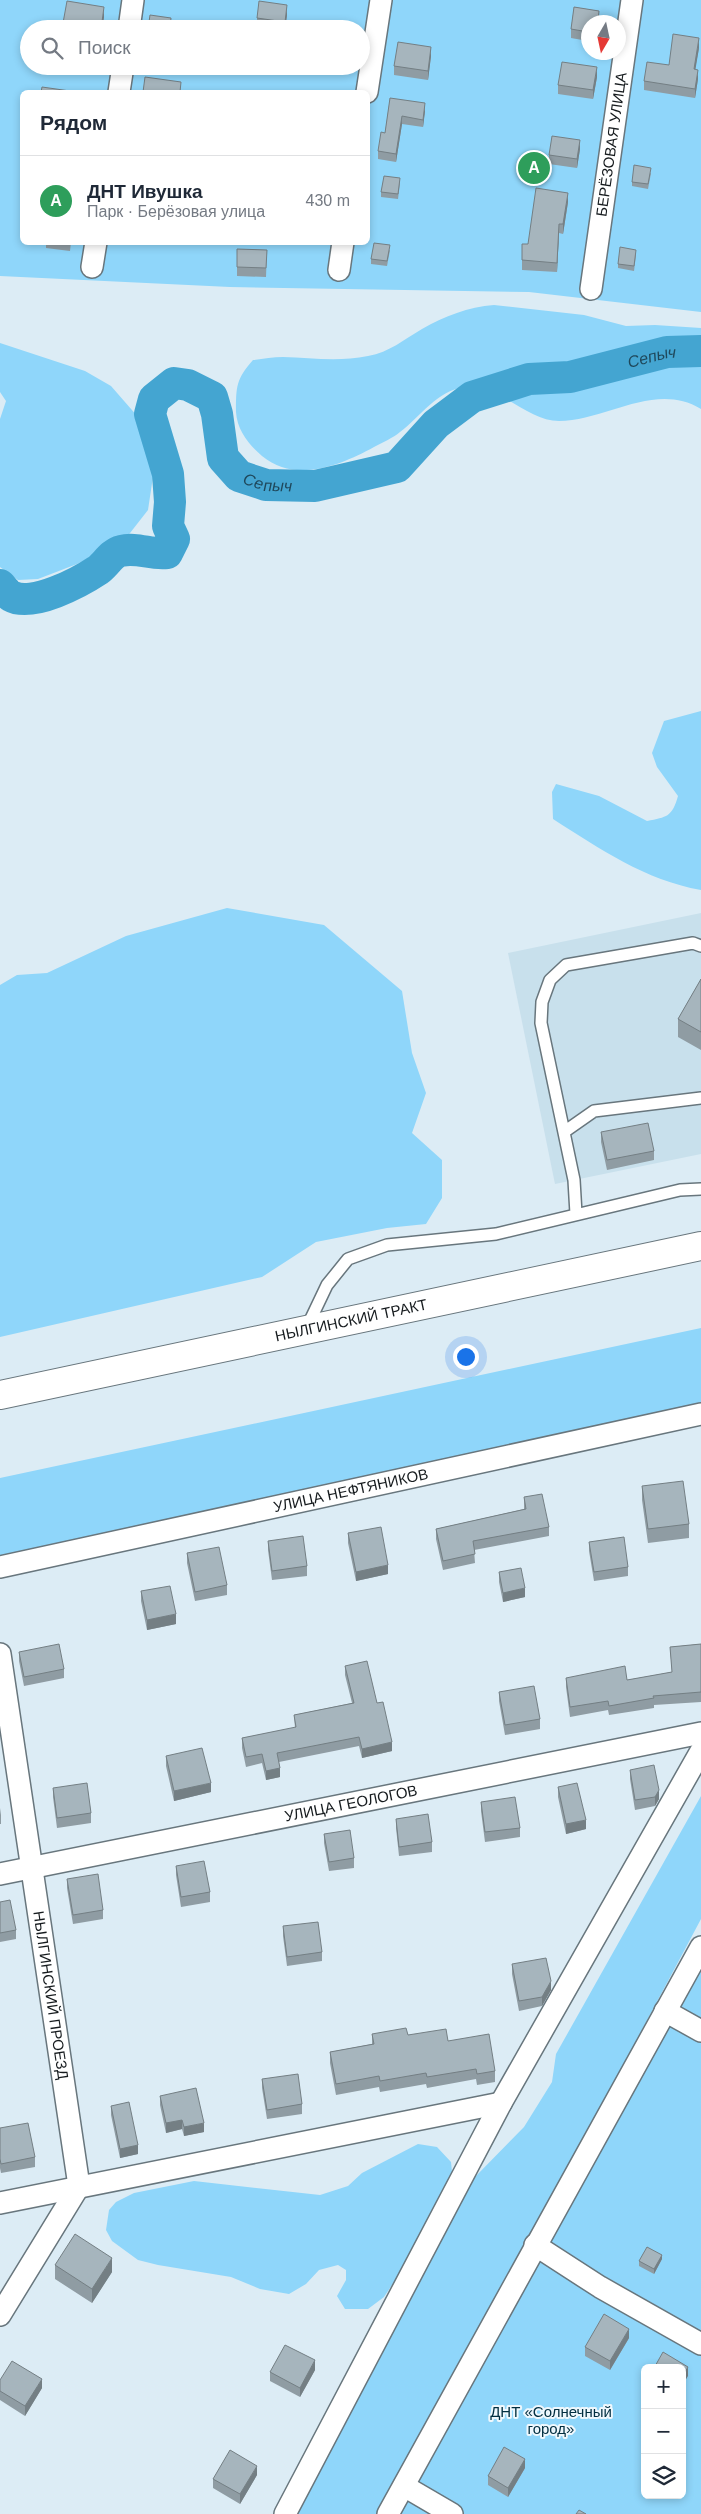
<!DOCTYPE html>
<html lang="ru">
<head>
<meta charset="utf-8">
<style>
  :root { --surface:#fff; --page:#f6f6f7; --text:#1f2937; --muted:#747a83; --line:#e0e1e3; --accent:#7c3aed }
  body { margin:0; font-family:Helvetica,sans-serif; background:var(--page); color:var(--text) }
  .controls { position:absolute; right:15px; bottom:15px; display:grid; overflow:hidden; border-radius:8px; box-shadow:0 2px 8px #0003 }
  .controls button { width:45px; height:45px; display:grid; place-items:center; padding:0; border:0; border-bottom:1px solid var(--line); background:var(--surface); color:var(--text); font:25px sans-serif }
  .compass { position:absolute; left:581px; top:15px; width:45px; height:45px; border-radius:50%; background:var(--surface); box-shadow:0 2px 8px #0003; rotate:189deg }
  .you { position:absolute; left:465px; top:1356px; width:18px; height:18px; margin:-12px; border:4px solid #fff; border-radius:50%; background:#1a73e8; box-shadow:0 0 0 8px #1a73e833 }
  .badge { display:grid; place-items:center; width:32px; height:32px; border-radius:50%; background:var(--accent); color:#fff; font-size:16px; font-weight:700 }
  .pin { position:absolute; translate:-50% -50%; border:2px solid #fff; box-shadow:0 1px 5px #0006 }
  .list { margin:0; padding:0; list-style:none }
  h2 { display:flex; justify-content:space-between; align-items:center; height:65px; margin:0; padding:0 20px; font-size:21px }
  h2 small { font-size:16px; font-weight:400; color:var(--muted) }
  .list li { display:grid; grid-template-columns:32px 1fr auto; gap:15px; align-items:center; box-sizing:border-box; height:90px; padding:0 20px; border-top:1px solid var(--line) }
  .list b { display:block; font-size:19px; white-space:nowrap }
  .list p { margin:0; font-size:16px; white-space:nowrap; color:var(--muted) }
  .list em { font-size:16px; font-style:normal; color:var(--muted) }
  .icon { flex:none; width:28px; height:28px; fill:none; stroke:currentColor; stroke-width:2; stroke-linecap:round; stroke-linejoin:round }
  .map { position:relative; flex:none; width:701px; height:2514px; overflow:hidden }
  .search { position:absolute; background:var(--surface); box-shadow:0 2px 8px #0003; left:20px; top:20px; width:350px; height:55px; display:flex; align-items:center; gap:12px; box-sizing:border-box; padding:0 18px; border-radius:28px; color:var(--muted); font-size:19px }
  .panel { position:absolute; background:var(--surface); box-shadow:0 2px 8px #0003; left:20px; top:90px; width:350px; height:155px; border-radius:8px }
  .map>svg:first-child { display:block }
  .built { fill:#c8e0ec }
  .green { fill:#8fd6fa; fill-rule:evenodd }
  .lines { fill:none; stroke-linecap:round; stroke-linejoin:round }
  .river { stroke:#44a5d1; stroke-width:32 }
  .lane-casing { stroke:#68767d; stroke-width:14 }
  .street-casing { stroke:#68767d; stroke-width:24 }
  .secondary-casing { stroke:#68767d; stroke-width:30 }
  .lane { stroke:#fff; stroke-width:11 }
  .street { stroke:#fff; stroke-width:21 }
  .secondary { stroke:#fff; stroke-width:28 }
  .wall { fill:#8f9ca3 }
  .shaded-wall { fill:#747f84 }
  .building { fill:#a6b5bd; stroke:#747f84 }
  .labels { text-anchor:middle; stroke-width:4; stroke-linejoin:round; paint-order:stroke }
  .street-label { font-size:15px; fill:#161b1e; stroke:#eff8fd }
  .park-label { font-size:15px; fill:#012e40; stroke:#eff8fd }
  .water-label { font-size:16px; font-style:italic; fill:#1f485b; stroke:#eff8fd }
</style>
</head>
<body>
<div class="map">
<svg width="701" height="2514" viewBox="0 0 701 2514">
  <rect width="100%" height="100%" fill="#dcecf5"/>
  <!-- built -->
  <path class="built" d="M701 913V1154L555 1184 508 953Z"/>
  <!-- green -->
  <path class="green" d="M0 0H701V312L529 292 230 287 0 276ZM588 22H618V52H588ZM29 29H361V66H29ZM22 92H368V242H22Z
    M494 305 584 315 626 326 655 325 701 328V409C655 381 606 421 559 421 527 421 497 382 464 387 437 391 421 416 400 432 393 438 383 442 374 447 341 465 296 484 262 456 249 445 237 430 236 412 236 387 236 379 253 360 263 359 273 357 283 357 312 358 339 362 368 356 390 352 403 340 422 329 445 316 468 307 494 305Z
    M0 343 85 371 111 386 145 425 151 446 154 470 148 510 123 542 77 564 38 579 18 580 0 567V419L6 401 0 392Z
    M701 711V890C645 880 600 849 553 819L552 792 556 784 599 796 647 821C667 817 672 817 678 796L657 767 652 753 664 721Z
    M227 908 324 925 402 991 412 1053 426 1093 412 1133 442 1160V1198L426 1224 387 1228 316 1242 262 1277 0 1337V985L17 975 47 973 126 936Z
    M701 1328V1410L0 1562V1478Z
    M701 1796V1919L427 2434 701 1961V2514H296L475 2177 524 2127 552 2082 556 2054ZM645 2368H682V2495H645Z
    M418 2144 437 2147 451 2162 452 2172 425 2235 384 2297 368 2309H345L337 2296 346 2280V2270L338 2265 319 2270 306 2284 289 2294 260 2289 231 2277 158 2265 138 2260 112 2241 106 2230 109 2210 116 2202 134 2193 194 2181 320 2195 348 2186 362 2173Z"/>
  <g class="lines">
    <!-- river -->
    <path class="river" id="s1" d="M0 585C3 588 7 594 11 596 32 608 80 582 98 570 105 565 112 553 121 551 137 547 151 555 167 553L174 539 168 526 170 502 168 474 150 414 154 399 174 383 188 385 212 397 217 414 223 458 239 476 266 485 315 486 397 467 436 424 472 397 529 379 570 377 667 352 701 351"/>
    <!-- lane casing -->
    <g class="lane-casing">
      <path id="lane" d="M564 1132 594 1111 701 1098
        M576 1214 574 1180 541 1023 542 1002 550 980 566 965 693 943 701 946
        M307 1327 327 1285 348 1259 387 1245 496 1234 680 1190 701 1189"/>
    </g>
    <!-- street casing -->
    <g class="street-casing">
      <g id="street">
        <path d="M129 29 133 0"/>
        <path d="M119 92 123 66"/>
        <path d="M367 92 381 0"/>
        <path d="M92 267 96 242"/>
        <path d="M339 270 343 242"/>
        <path id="s2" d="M591 289 632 0"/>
        <path id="s3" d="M0 1567 701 1414"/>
        <path id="s4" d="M0 1654 79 2186 0 2315"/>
        <path id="s5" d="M0 1874 701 1733"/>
        <path d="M665 2011 701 2031"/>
        <path d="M0 2203 501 2103"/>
        <path d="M535 2245 600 2287 701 2344"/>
        <path d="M404 2486 452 2514"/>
        <path d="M285 2514 501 2103 701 1751"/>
        <path d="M388 2514 701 1947"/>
      </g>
    </g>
    <!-- secondary casing -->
    <g class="secondary-casing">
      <g id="secondary">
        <path id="s6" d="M0 1395 701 1246"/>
      </g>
    </g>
    <!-- lane -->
    <use href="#lane" class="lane"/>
    <!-- street -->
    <use href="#street" class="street"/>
    <!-- secondary -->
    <use href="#secondary" class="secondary"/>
  </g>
  <!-- wall -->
  <path class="wall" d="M574 7 599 11V22H588V41L571 38V29Z
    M287 15 285 29H269L257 27V18Z
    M104 17 102 29H63V23Z
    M699 48 695 69 698 79 695 98 644 90V81Z
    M431 56 428 80 394 75V66Z
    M597 77 593 99 558 94V85Z
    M390 98 425 111 423 127 402 124 396 162 378 159V151L385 133Z
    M580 149 577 168 549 164V155Z
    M651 173 648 189 632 186V182Z
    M400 183 398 199 381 197V192Z
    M568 202 563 234 559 233 557 272 522 270V260L528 244Z
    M46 242H71L70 251 46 248Z
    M237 249 267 250 266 277 237 276Z
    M390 250 387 266 371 264V259Z
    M636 255 634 271 618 268V264Z
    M701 979V1050L678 1037V1019Z
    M601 1132 654 1151V1160L607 1170 601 1142Z
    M642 1486 689 1524V1538L648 1543 642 1500Z
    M524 1497 549 1527V1536L474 1550 475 1563 443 1570 436 1539V1529L524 1509Z
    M348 1533 388 1574 356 1581 348 1543Z
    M268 1541 307 1566V1576L272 1580 268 1550Z
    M589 1542 628 1567V1576L594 1581 589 1551Z
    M187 1553 227 1585V1595L195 1601 187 1563Z
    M499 1572 525 1597 503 1602 499 1582Z
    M141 1591 176 1624 147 1630 141 1601Z
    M701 1644V1702L654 1705V1708L609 1715 608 1710 570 1717 566 1687V1678L627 1680 672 1672 670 1647Z
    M19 1652 64 1669V1678L24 1686 19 1661Z
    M345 1666 377 1703 392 1751 362 1758 359 1746 279 1762 280 1777 266 1780 262 1763 246 1767 242 1748V1738L295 1728 294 1715 352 1703 345 1675Z
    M499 1692 540 1719V1729L505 1735 499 1701Z
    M166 1756 211 1792 174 1801 166 1766Z
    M630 1770 659 1799 655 1806 635 1810 630 1779Z
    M558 1787 586 1829 566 1834 558 1797Z
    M53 1788 91 1813V1823L57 1828 53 1797Z
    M481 1802 520 1828V1837L485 1842 481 1811Z
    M0 1808 1 1815V1824H0Z
    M396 1819 432 1842V1852L399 1856 396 1828Z
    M324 1834 354 1858V1868L329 1871 324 1843Z
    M176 1866 210 1892V1902L181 1907 176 1875Z
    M67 1879 103 1910V1919L73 1924 67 1888Z
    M0 1902 16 1930V1939L0 1942Z
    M283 1926 322 1952V1961L287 1966 283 1936Z
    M512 1964 551 1990 542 2006 519 2011 512 1974Z
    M372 2034 408 2035 448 2041 495 2071V2082L477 2085 476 2079 427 2088 426 2084 380 2092 379 2087 336 2095 330 2063V2052L372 2044Z
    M262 2079 302 2104V2114L267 2119 262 2088Z
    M160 2096 204 2132 184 2136 182 2129 166 2133 160 2105Z
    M111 2106 138 2154 120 2158 111 2115Z
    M0 2128 35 2157V2167L1 2173 0 2168Z
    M662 2259 654 2274 639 2266V2261Z
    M55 2265 112 2272 92 2303 55 2279Z
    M629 2338 610 2370 585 2356V2347Z
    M315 2370 300 2397 270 2381V2372Z
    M0 2380 42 2388 25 2416 0 2400Z
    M525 2468 508 2497 488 2485V2476Z
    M257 2475 240 2504 213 2488V2479Z"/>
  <!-- shaded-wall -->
  <path class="shaded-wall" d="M287 5V15L285 29V22Z
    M104 7V17L102 29H101Z
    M699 38V48L694 78V69Z
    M431 47V56L428 80V71Z
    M597 67V77L593 99V90Z
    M698 70V79L695 98V89Z
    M425 103V111L423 127V120Z
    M402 116V124L396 162V154Z
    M580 140V149L577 168V159Z
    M568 193V202L563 234V224Z
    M559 224V233L557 272V263Z
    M388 1565V1574L356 1581V1572Z
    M525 1588V1597L503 1602V1593Z
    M176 1614V1624L147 1630V1620Z
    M392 1742V1751L362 1758V1749Z
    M280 1768V1777L266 1780V1771Z
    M211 1783V1792L174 1801V1791Z
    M659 1790V1799L655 1806V1797Z
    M586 1820V1829L566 1834V1824Z
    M551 1981V1990L542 2006V1997Z
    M182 2120V2129L166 2133V2123Z
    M204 2123V2132L184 2136V2127Z
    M138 2145V2154L120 2158V2149Z
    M662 2255V2259L654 2274V2269Z
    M112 2258V2272L92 2303V2289Z
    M629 2329V2338L610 2370V2361Z
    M315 2360V2370L300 2397V2388Z
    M688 2367V2376L682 2386V2377Z
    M42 2379V2388L25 2416V2406Z
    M525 2459V2468L508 2497V2488Z
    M257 2466V2475L240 2504V2494Z"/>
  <!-- building -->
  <path class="building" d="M67 1 104 7 101 29 63 23Z
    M259 1 287 5 285 22 257 18Z
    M574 7 599 11 598 22H588V32L571 29Z
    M150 15 171 18 170 29H148Z
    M673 34 699 38 694 69 698 70 695 89 644 81 647 62 669 65Z
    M398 42 431 47 428 71 394 66Z
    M562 62 597 67 593 90 558 85Z
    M145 77 181 82 180 92H143Z
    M42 87 77 92H41Z
    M390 98 425 103 423 120 402 116 396 154 378 151 381 132 385 133Z
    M552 136 580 140 577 159 549 155Z
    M634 165 651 168 648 184 632 182Z
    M384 176 400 178 398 194 381 192Z
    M536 188 568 193 563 224H559L557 263 522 260V244H528Z
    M374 243 390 245 387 261 371 259Z
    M620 247 636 250 634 266 618 264Z
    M237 249 267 250 266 268 237 267Z
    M701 979V1032L678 1019Z
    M648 1123 654 1151 607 1160 601 1132Z
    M683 1481 689 1524 648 1529 642 1486Z
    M542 1494 549 1527 473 1541 475 1554 443 1561 436 1529 526 1509 524 1497Z
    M381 1527 388 1565 356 1572 348 1533Z
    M303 1536 307 1566 272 1571 268 1541Z
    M624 1537 628 1567 594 1572 589 1542Z
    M219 1547 227 1585 195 1592 187 1553Z
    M521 1568 525 1588 503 1593 499 1572Z
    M170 1586 176 1614 147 1620 141 1591Z
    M59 1644 64 1669 24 1677 19 1652Z
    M701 1644V1692L653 1696 654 1698 609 1706 608 1701 570 1707 566 1678 625 1666 627 1680 672 1672 670 1647Z
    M367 1661 377 1703 383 1702 392 1742 362 1749 359 1737 277 1753 280 1768 266 1771 262 1754 246 1757 242 1738 296 1727 294 1715 354 1703 345 1666Z
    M534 1686 540 1719 505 1725 499 1692Z
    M202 1748 211 1783 174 1791 166 1756Z
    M654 1765 659 1790 655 1797 635 1800 630 1770Z
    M87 1783 91 1813 57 1818 53 1788Z
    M577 1783 586 1820 566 1824 558 1787Z
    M515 1797 520 1828 485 1832 481 1802Z
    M428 1814 432 1842 399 1847 396 1819Z
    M350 1830 354 1858 329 1862 324 1834Z
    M204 1861 210 1892 181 1897 176 1866Z
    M98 1874 103 1910 73 1915 67 1879Z
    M10 1900 16 1930 0 1933V1902Z
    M318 1922 322 1952 287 1957 283 1926Z
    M546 1958 551 1981 542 1997 519 2001 512 1964Z
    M406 2028 408 2035 446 2029 448 2041 489 2034 495 2071 477 2074 476 2069 427 2077 426 2073 380 2081 379 2076 336 2084 330 2052 374 2044 372 2034Z
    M298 2074 302 2104 267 2110 262 2079Z
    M196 2088 204 2123 184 2127 182 2120 166 2123 160 2096Z
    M129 2102 138 2145 120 2149 111 2106Z
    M28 2123 35 2157 1 2164 0 2159V2128Z
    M75 2234 112 2258 92 2289 55 2265Z
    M647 2247 662 2255 654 2269 639 2261Z
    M604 2314 629 2329 610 2361 585 2347Z
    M285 2345 315 2360 300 2388 270 2372Z
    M663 2352 688 2367 682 2377V2368H654Z
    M12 2361 42 2379 25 2406 0 2391V2380Z
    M504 2447 525 2459 508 2488 488 2476Z
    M230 2450 257 2466 240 2494 213 2479Z
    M579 2510 586 2514H576Z"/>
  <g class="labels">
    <!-- street labels -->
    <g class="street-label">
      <text dy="5" stroke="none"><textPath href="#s2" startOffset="146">БЕРЁЗОВАЯ УЛИЦА</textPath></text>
      <text dy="5" stroke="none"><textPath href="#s6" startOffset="359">НЫЛГИНСКИЙ ТРАКТ</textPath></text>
      <text dy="5" stroke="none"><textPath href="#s3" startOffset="359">УЛИЦА НЕФТЯНИКОВ</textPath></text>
      <text dy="5" stroke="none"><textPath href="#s5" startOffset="358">УЛИЦА ГЕОЛОГОВ</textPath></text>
      <text dy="5" stroke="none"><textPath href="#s4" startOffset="345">НЫЛГИНСКИЙ ПРОЕЗД</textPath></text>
    </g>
    <!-- park labels -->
    <g class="park-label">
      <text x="551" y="2417">ДНТ «Солнечный<tspan x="551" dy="17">город»</tspan></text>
    </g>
    <!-- water labels -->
    <g class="water-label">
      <text dy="6" stroke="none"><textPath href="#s1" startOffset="949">Сепыч</textPath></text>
      <text dy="6" stroke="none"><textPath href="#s1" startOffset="529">Сепыч</textPath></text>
    </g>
  </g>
</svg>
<div class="controls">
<button>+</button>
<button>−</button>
<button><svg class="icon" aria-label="layers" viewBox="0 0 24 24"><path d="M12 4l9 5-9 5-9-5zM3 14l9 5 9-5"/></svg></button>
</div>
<svg class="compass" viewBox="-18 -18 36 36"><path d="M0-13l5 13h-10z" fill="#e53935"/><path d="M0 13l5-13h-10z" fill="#747a83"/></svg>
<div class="you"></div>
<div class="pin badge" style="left:534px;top:168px;background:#2e9e5b">A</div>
<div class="search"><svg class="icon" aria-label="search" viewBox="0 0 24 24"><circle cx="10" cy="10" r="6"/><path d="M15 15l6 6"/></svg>Поиск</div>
<section class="panel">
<h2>Рядом<small></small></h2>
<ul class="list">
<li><span class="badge" style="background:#2e9e5b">A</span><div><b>ДНТ Ивушка</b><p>Парк · Берёзовая улица</p></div><em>430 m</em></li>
</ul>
</section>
</div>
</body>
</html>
